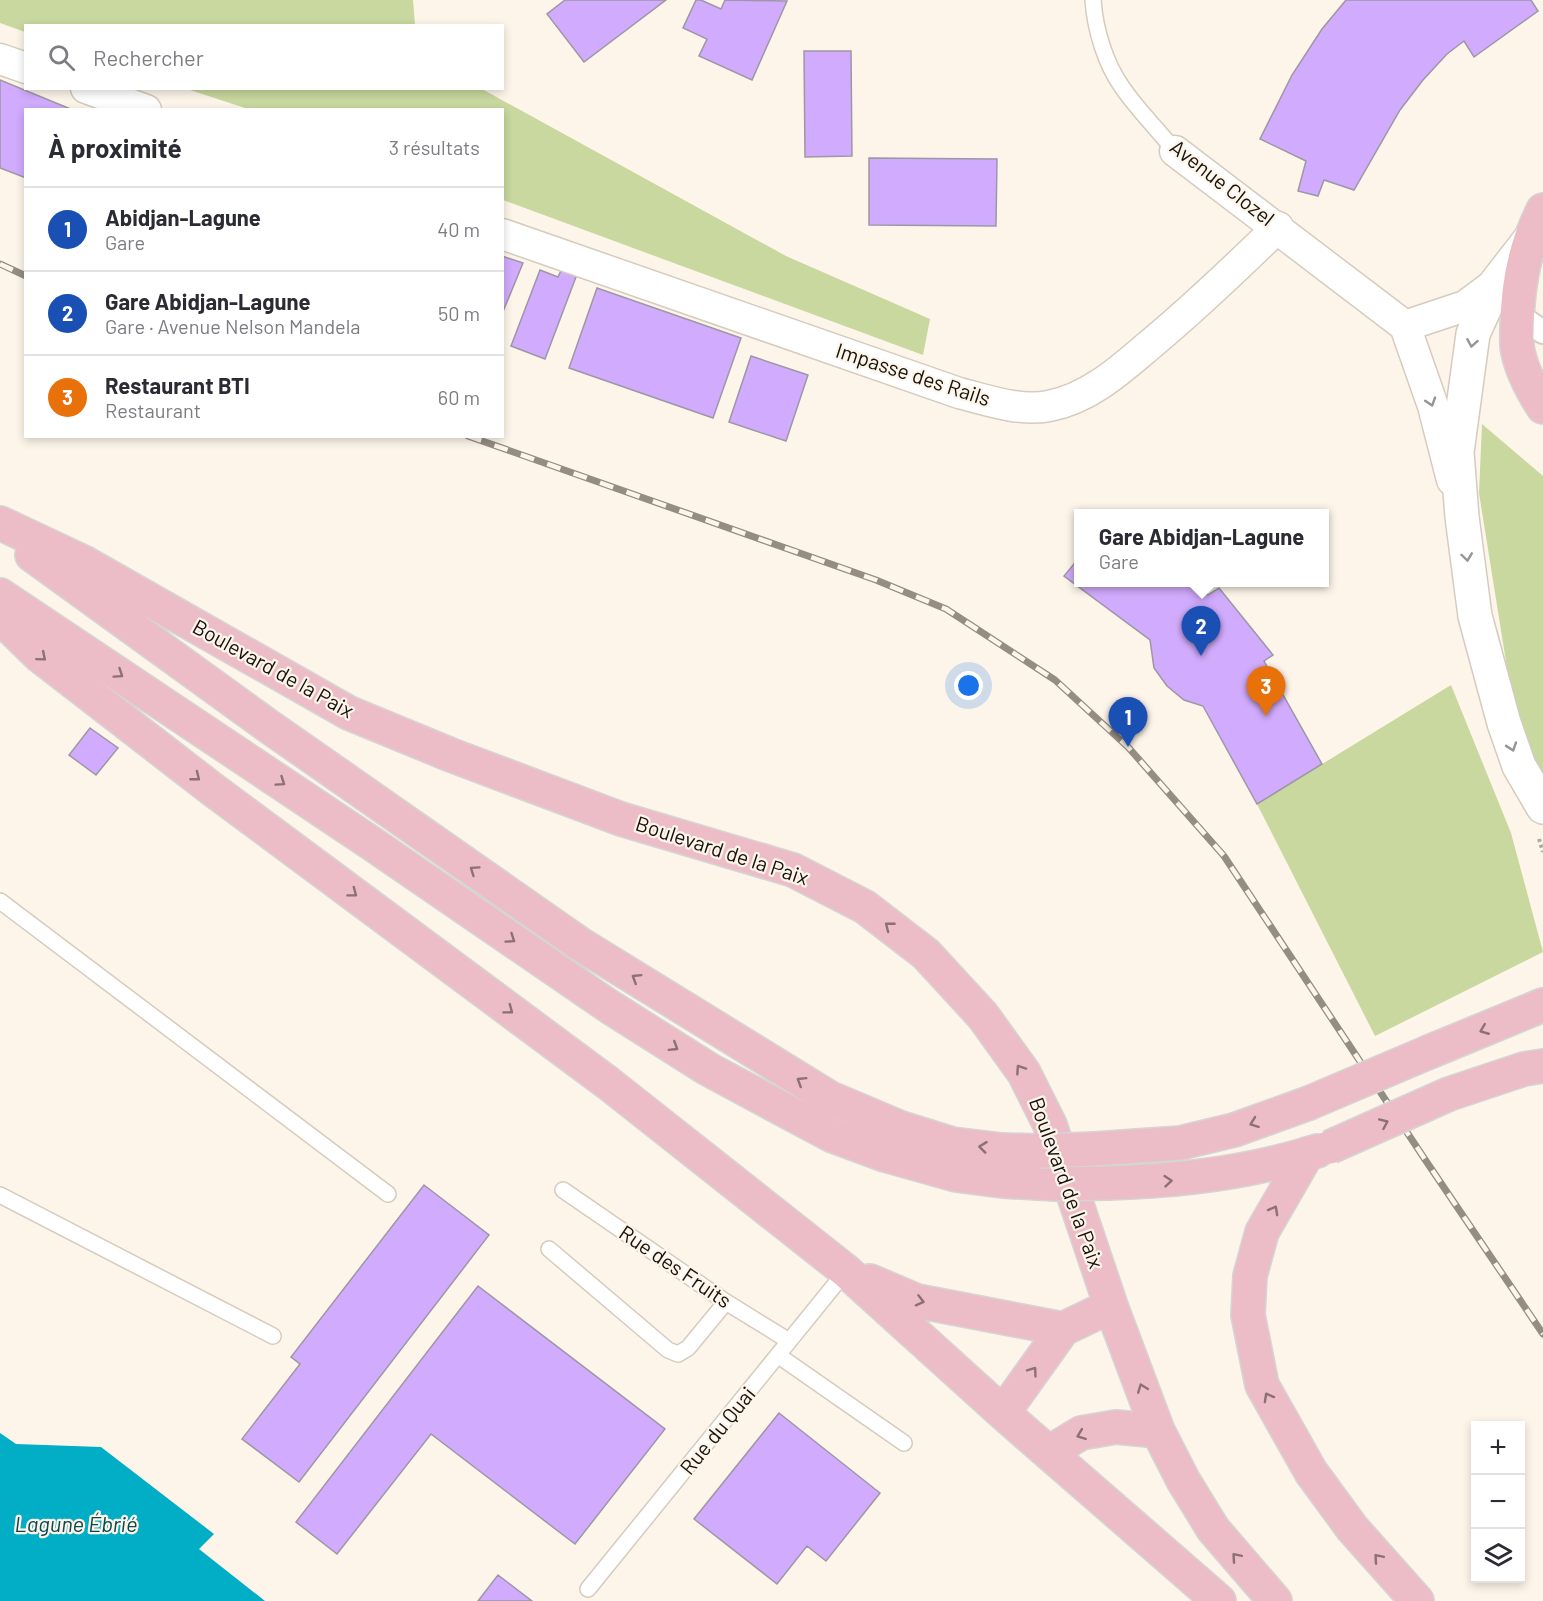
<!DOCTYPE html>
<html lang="fr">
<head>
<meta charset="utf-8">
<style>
  :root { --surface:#fff; --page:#f2f2f3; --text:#2b2b33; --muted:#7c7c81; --line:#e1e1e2; --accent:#db2777 }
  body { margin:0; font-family:Barlow,sans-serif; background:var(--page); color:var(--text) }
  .controls { position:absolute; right:18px; bottom:18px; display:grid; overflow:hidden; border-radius:0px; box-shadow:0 3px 9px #0003 }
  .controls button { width:54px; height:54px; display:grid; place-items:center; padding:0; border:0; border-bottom:2px solid var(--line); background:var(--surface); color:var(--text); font:30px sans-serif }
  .you { position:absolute; left:969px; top:686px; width:21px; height:21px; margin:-15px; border:4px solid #fff; border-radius:50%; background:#1a73e8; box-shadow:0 0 0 9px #1a73e833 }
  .badge { display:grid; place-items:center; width:39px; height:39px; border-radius:50%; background:var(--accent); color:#fff; font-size:20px; font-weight:700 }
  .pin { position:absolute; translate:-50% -50px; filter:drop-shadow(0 2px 3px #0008) }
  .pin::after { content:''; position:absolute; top:32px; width:21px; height:18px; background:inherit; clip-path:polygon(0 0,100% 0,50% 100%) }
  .popup { position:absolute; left:1074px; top:509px; width:255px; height:78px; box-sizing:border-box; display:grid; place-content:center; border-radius:0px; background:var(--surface); filter:drop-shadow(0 2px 4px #0005); font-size:20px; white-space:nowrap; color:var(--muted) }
  .popup b { font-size:22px; color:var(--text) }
  .popup::after { content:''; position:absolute; left:50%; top:100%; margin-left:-12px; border:12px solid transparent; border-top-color:var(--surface) }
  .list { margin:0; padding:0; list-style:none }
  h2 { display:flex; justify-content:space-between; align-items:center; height:78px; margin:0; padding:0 24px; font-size:26px }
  h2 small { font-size:20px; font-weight:400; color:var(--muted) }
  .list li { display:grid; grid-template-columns:39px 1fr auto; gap:18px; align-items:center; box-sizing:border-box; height:84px; padding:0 24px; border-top:2px solid var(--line) }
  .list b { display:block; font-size:22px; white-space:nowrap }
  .list p { margin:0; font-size:20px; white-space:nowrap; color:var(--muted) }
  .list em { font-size:20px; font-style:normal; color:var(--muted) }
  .icon { flex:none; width:33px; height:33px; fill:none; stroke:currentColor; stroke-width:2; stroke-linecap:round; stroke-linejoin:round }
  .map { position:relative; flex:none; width:1543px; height:1601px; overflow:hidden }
  .search { position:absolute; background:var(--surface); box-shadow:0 3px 9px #0003; left:24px; top:24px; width:480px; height:66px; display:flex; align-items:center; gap:15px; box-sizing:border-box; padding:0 21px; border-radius:0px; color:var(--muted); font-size:22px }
  .panel { position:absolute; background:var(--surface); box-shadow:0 3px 9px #0003; left:24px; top:108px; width:480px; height:330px; border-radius:0px }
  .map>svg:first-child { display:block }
  .green { fill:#c8d89e }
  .water { fill:#02aec5 }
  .building { fill:#d1abfd; stroke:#9d97a5; stroke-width:1.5 }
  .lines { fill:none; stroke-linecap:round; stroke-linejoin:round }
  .service-casing { stroke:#d5cbbe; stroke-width:18 }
  .pedestrian-casing { stroke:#d5cbbe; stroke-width:26 }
  .minor-casing { stroke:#d5cbbe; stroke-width:33 }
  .secondary-casing { stroke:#d5cbbe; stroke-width:36 }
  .primary-casing { stroke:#d5d5d4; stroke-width:36 }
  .path { stroke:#b1aaa1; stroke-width:4; stroke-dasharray:3 3; stroke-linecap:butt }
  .service { stroke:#fff; stroke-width:15 }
  .pedestrian { stroke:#fff; stroke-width:22 }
  .minor { stroke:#fff; stroke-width:30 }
  .secondary { stroke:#fff; stroke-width:33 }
  .primary { stroke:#ecbdc7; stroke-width:33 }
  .rail-casing { stroke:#938d84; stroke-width:7 }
  .rail { stroke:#fef5ea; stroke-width:4.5; stroke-dasharray:14; stroke-linecap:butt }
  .primary-bridge-casing { stroke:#d5d5d4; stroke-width:36; stroke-linecap:butt }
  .primary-bridge { stroke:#ecbdc7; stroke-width:33 }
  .oneway { stroke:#969593 }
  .oneway2 { stroke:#8c7074 }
  .labels { text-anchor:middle; stroke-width:4.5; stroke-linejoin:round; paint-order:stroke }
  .street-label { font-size:21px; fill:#16130e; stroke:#fef5ea }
  .water-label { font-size:22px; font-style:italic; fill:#0b4852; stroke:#fef5ea }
</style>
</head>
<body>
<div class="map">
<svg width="1543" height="1601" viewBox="0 0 1543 1601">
  <rect width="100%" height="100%" fill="#fef5ea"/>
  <!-- green -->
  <path class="green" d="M0 0H413L415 25 26 26 25 32 0 23Z
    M187 89H482L786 256 930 319 923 355 503 200 502 110 248 109Z
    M1482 424 1543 476V786L1516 724 1479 493Z
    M1451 685 1511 833 1543 952 1375 1036 1257 804Z"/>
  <!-- water -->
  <path class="water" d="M0 1433 16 1444 101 1447 214 1534 199 1549 265 1601H0Z"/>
  <!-- building -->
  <path class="building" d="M565 0H666L584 62 547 14Z
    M696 0H701L721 9 725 0 787 1 752 80 699 56 707 39 683 28Z
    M1346 0H1531L1538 11 1474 57 1464 41 1447 54 1423 80 1400 110 1354 190 1324 180 1318 196 1298 191 1306 161 1260 139 1292 75 1322 29Z
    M804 51H851L852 156 805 157Z
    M0 80 73 110H26V178L0 168Z
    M869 158 997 159 996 226 869 225Z
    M502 256 523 263 502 314Z
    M564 264 579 269 545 359 511 346 540 270 558 277Z
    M597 288 741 338 713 418 569 368Z
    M751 356 808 375 786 441 729 422Z
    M1078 559V582H1192L1208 595 1219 588 1273 655 1264 661 1322 764 1257 804 1203 706 1184 700 1167 686 1154 668 1150 640 1064 576Z
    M90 728 118 748 96 775 69 755Z
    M424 1185 489 1235 299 1482 242 1439 300 1364 291 1357Z
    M478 1286 665 1429 575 1544 431 1434 337 1554 296 1522Z
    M779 1413 880 1493 826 1561 807 1546 777 1584 694 1519Z
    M498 1575 532 1601H478Z"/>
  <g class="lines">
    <!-- service casing -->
    <g class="service-casing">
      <path id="service" d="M1093 0C1095 29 1105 63 1122 87 1137 109 1158 130 1175 151
        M0 901 388 1194
        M563 1190 726 1302 789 1341
        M0 1195 273 1336
        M549 1249 668 1350 678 1354 688 1348 726 1302
        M779 1356 904 1443
        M588 1589 846 1271"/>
    </g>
    <!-- pedestrian casing -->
    <g class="pedestrian-casing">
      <path id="pedestrian" d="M1517 314 1543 332"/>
    </g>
    <!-- minor casing -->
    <g class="minor-casing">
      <path id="minor" d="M0 59 26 68
        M86 88 146 110
        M1175 151 1405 326 1433 406 1452 480
        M502 234 959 393C987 400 1020 412 1049 406 1087 399 1118 372 1146 348 1192 310 1235 269 1278 227
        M1405 326 1465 306 1496 283"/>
    </g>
    <!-- secondary casing -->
    <g class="secondary-casing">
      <path id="secondary" d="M1531 238 1496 283 1473 334 1457 452 1462 517 1475 616 1504 723 1519 766 1543 807"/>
    </g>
    <!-- primary casing -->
    <g class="primary-casing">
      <path id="primary" d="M1543 210C1525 246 1517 288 1517 328 1517 336 1516 344 1518 352 1522 371 1532 390 1543 407
        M0 523 83 562 349 713 451 755 621 819 793 870 865 907 926 954 983 1016 1024 1073 1050 1125 1111 1306 1158 1431 1183 1480 1213 1529 1275 1601
        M32 555 264 723 580 944 830 1098 901 1128 952 1144 1002 1150 1041 1151
        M0 595 371 843 610 1007 708 1069 831 1135 885 1155 956 1175 1002 1181 1055 1184
        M0 617 40 656 212 789 608 1083 846 1271 1003 1413 1219 1601
        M1429 1052 1543 1005
        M1449 1094 1524 1069 1543 1066
        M1094 1149 1180 1143 1234 1130 1309 1103
        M1307 1154 1262 1232 1250 1276 1248 1315 1262 1385 1311 1472 1352 1528 1417 1601
        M1109 1183C1180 1181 1250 1173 1317 1151
        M870 1281 917 1301 1063 1329 1111 1306
        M1003 1413 1063 1329
        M1050 1452 1081 1433 1116 1427 1158 1431"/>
    </g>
    <!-- path -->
    <path class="path" d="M1539 839 1543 852"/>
    <!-- service -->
    <use href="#service" class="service"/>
    <!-- pedestrian -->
    <use href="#pedestrian" class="pedestrian"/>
    <!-- minor -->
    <use href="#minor" class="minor"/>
    <!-- secondary -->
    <use href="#secondary" class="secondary"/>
    <!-- primary -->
    <use href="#primary" class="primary"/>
    <!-- rail casing -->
    <g class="rail-casing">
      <path id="rail" d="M0 264 26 276
        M468 436 876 580 946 609 1055 680 1128 747 1224 856 1424 1158 1543 1334"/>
    </g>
    <!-- rail -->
    <use href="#rail" class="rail"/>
    <!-- primary-bridge casing -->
    <g class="primary-bridge-casing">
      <path id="primary-bridge" d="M1309 1103 1429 1052
        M1330 1147 1449 1094
        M1041 1151 1094 1149
        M1055 1184 1109 1183"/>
    </g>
    <!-- primary-bridge -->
    <use href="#primary-bridge" class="primary-bridge"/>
  </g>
  <!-- one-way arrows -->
  <defs><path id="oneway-chevron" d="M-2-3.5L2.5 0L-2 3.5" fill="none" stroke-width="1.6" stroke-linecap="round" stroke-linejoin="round" transform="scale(1.5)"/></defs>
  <g class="oneway">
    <use href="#oneway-chevron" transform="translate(1472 343) rotate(100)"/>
    <use href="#oneway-chevron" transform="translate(1431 402) rotate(72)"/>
    <use href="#oneway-chevron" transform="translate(1467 557) rotate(82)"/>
    <use href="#oneway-chevron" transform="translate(1512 747) rotate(71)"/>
  </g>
  <g class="oneway2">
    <use href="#oneway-chevron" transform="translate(42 657) rotate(40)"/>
    <use href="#oneway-chevron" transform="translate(119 674) rotate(34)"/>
    <use href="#oneway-chevron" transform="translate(196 777) rotate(38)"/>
    <use href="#oneway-chevron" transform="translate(281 782) rotate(34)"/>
    <use href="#oneway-chevron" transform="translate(474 870) rotate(-145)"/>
    <use href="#oneway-chevron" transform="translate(353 893) rotate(37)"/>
    <use href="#oneway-chevron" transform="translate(889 926) rotate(-142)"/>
    <use href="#oneway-chevron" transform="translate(511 939) rotate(34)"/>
    <use href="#oneway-chevron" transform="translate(636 978) rotate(-148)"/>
    <use href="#oneway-chevron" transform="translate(509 1010) rotate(37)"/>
    <use href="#oneway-chevron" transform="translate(1484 1030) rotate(158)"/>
    <use href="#oneway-chevron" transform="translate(674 1047) rotate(32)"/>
    <use href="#oneway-chevron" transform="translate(1020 1069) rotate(-124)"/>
    <use href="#oneway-chevron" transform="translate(801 1081) rotate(-148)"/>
    <use href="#oneway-chevron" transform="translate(1254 1123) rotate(160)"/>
    <use href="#oneway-chevron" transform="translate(1384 1123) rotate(-24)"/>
    <use href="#oneway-chevron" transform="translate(983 1147) rotate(-173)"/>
    <use href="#oneway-chevron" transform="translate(1168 1181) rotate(-5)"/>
    <use href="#oneway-chevron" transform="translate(1274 1210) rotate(-61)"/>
    <use href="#oneway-chevron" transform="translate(920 1301) rotate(14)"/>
    <use href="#oneway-chevron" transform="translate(1033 1371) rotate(-54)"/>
    <use href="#oneway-chevron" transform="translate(1142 1388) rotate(-111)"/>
    <use href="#oneway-chevron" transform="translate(1268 1397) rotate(-119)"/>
    <use href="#oneway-chevron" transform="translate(1081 1435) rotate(159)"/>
    <use href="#oneway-chevron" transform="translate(1236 1557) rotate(-131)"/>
    <use href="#oneway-chevron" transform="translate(1378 1558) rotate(-131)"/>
  </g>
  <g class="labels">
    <!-- street labels -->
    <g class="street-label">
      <text transform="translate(1222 183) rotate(38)" y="7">Avenue Clozel</text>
      <text transform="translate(913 375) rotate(18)" y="7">Impasse des Rails</text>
      <text transform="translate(273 669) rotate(29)" y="7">Boulevard de la Paix</text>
      <text transform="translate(722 851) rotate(18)" y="7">Boulevard de la Paix</text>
      <text transform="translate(1066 1183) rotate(70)" y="7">Boulevard de la Paix</text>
      <text transform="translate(675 1267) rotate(34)" y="7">Rue des Fruits</text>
      <text transform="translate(718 1431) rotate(-51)" y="7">Rue du Quai</text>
    </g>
    <!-- water labels -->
    <g class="water-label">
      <text x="76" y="1532">Lagune Ébrié</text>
    </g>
  </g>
</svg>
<div class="controls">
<button>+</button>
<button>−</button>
<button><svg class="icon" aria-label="layers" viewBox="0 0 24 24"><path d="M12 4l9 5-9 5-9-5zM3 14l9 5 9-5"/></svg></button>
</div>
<div class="you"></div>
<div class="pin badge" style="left:1128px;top:747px;background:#1a4fb4">1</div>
<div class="pin badge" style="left:1201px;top:656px;background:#1a4fb4">2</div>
<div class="popup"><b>Gare Abidjan-Lagune</b>Gare</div>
<div class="pin badge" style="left:1266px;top:716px;background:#e8710a">3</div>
<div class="search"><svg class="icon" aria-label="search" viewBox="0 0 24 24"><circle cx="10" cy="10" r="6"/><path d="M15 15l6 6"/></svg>Rechercher</div>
<section class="panel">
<h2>À proximité<small>3 résultats</small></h2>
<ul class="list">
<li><span class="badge" style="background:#1a4fb4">1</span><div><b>Abidjan-Lagune</b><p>Gare</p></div><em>40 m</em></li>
<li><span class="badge" style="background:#1a4fb4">2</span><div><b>Gare Abidjan-Lagune</b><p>Gare · Avenue Nelson Mandela</p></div><em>50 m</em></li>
<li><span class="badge" style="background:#e8710a">3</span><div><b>Restaurant BTI</b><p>Restaurant</p></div><em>60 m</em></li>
</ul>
</section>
</div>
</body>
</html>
